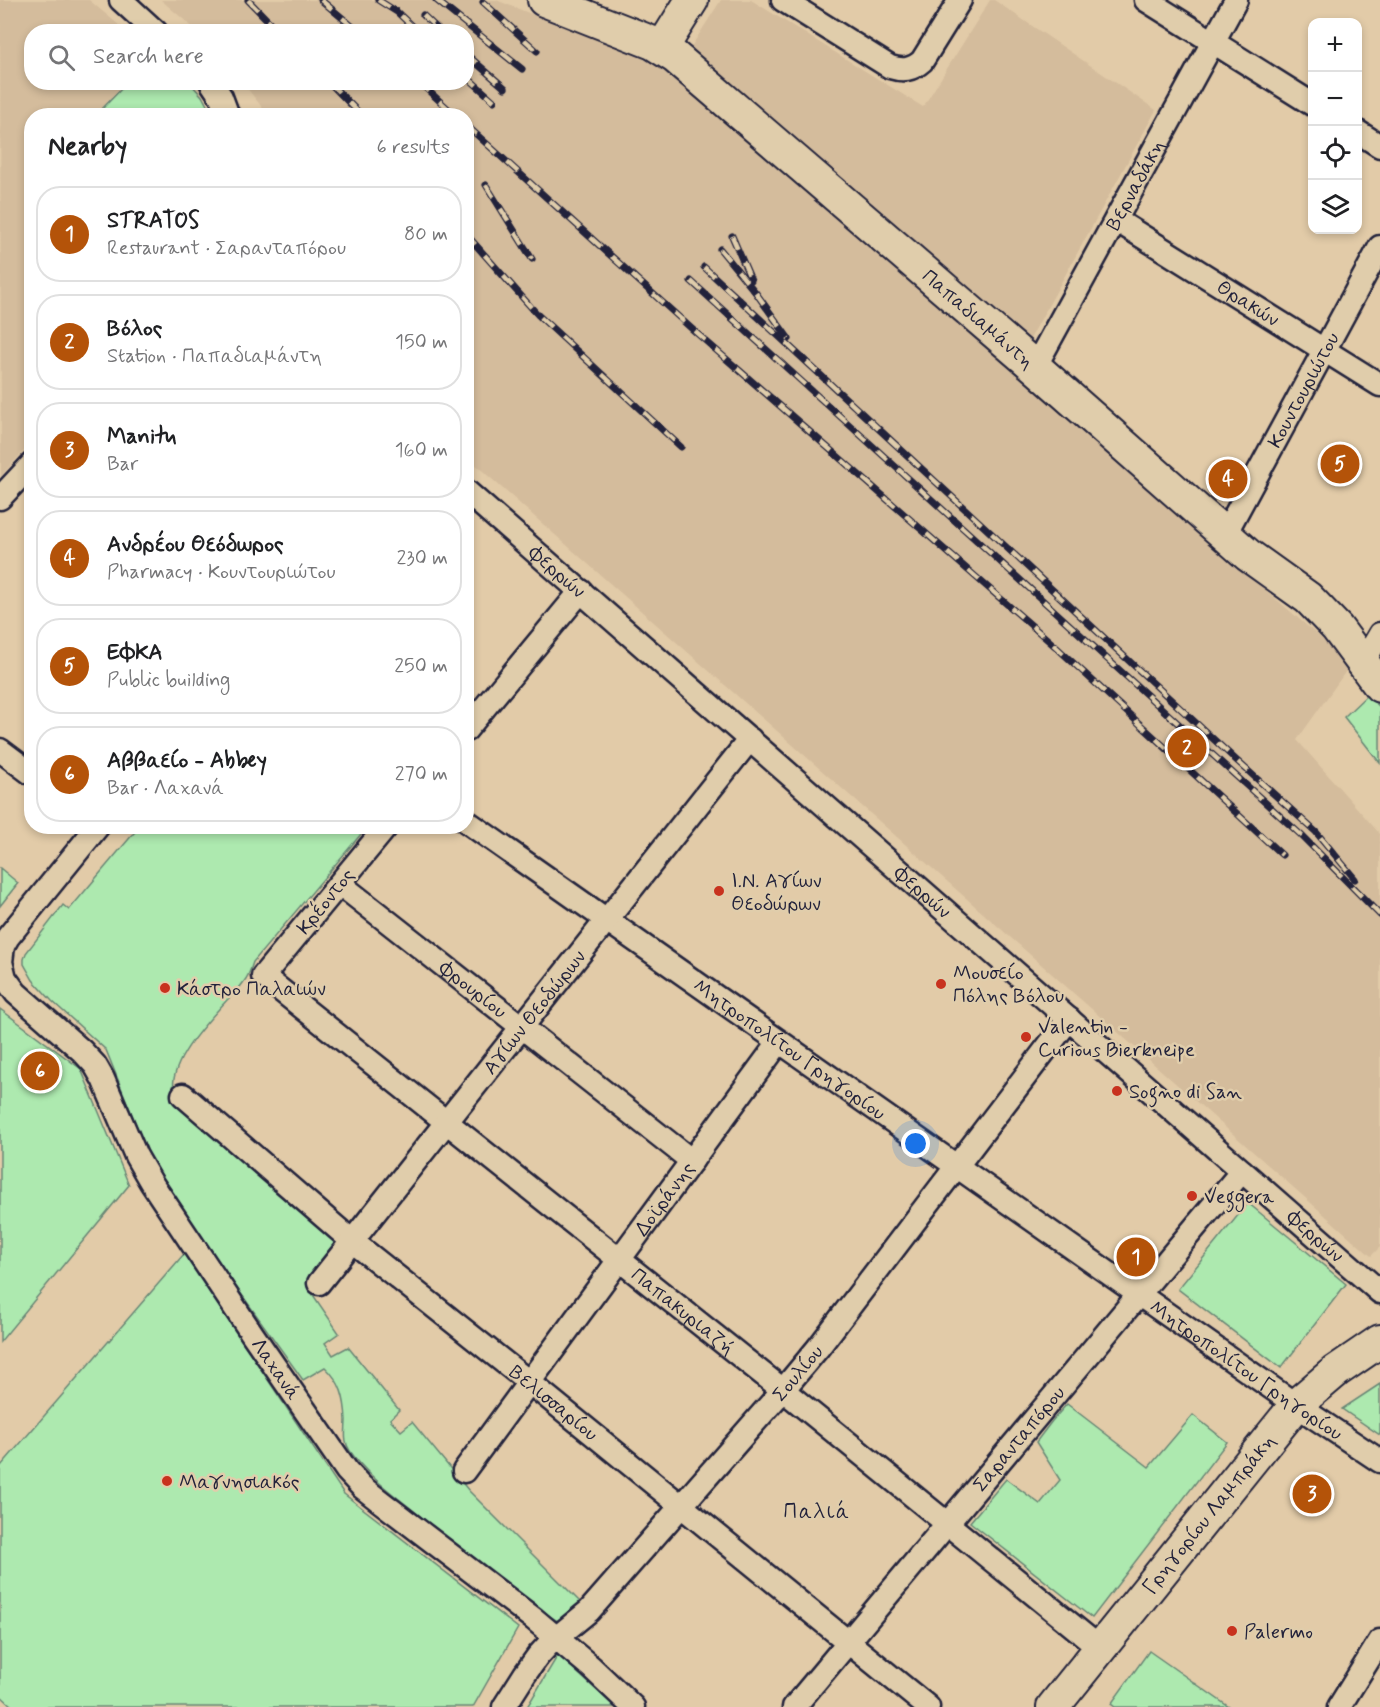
<!DOCTYPE html>
<html lang="en">
<head>
<meta charset="utf-8">
<style>
  :root { --surface:#fff; --page:#f6f6f6; --text:#202124; --muted:#757577; --line:#e0e0e0; --accent:#b45309 }
  body { margin:0; font-family:Mynerve,sans-serif; background:var(--page); color:var(--text) }
  .controls { position:absolute; right:18px; top:18px; display:grid; overflow:hidden; border-radius:12px; box-shadow:0 3px 9px #0003 }
  .controls button { width:54px; height:54px; display:grid; place-items:center; padding:0; border:0; border-bottom:2px solid var(--line); background:var(--surface); color:var(--text); font:30px sans-serif }
  .you { position:absolute; left:916px; top:1144px; width:21px; height:21px; margin:-15px; border:4px solid #fff; border-radius:50%; background:#1a73e8; box-shadow:0 0 0 9px #1a73e833 }
  .badge { display:grid; place-items:center; width:39px; height:39px; border-radius:50%; background:var(--accent); color:#fff; font-size:20px; font-weight:700 }
  .pin { position:absolute; translate:-50% -50%; border:3px solid #fff; box-shadow:0 2px 6px #0006 }
  .list { margin:0; padding:0; list-style:none }
  h2 { display:flex; justify-content:space-between; align-items:center; height:78px; margin:0; padding:0 24px; font-size:26px }
  h2 small { font-size:20px; font-weight:400; color:var(--muted) }
  .list li { display:grid; grid-template-columns:39px 1fr auto; gap:18px; align-items:center; box-sizing:border-box; height:96px; margin:0 12px 12px; padding:0 12px; border:2px solid var(--line); border-radius:24px }
  .list b { display:block; font-size:22px; white-space:nowrap }
  .list p { margin:0; font-size:20px; white-space:nowrap; color:var(--muted) }
  .list em { font-size:20px; font-style:normal; color:var(--muted) }
  .icon { flex:none; width:33px; height:33px; fill:none; stroke:currentColor; stroke-width:2; stroke-linecap:round; stroke-linejoin:round }
  .map { position:relative; flex:none; width:1380px; height:1707px; overflow:hidden }
  .search { position:absolute; background:var(--surface); box-shadow:0 3px 9px #0003; left:24px; top:24px; width:450px; height:66px; display:flex; align-items:center; gap:15px; box-sizing:border-box; padding:0 21px; border-radius:24px; color:var(--muted); font-size:22px }
  .panel { position:absolute; background:var(--surface); box-shadow:0 3px 9px #0003; left:24px; top:108px; width:450px; height:726px; border-radius:24px }
  .map>svg:first-child { display:block }
  .built { fill:#d4bc9c }
  .green { fill:#ade9af; stroke:#688675; stroke-width:1.5 }
  .lines { fill:none; stroke-linecap:round; stroke-linejoin:round }
  .street-casing { stroke:#22223b; stroke-width:27 }
  .secondary-casing { stroke:#22223b; stroke-width:36 }
  .street { stroke:#e0cdab; stroke-width:22 }
  .secondary { stroke:#e0cdab; stroke-width:32 }
  .rail-casing { stroke:#22223b; stroke-width:7 }
  .rail { stroke:#e0cdab; stroke-width:4.5; stroke-dasharray:14; stroke-linecap:butt }
  .poi-dot { fill:#c8321e; stroke:#e0cdab; stroke-width:2 }
  .labels { text-anchor:middle; stroke-width:5; stroke-linejoin:round; paint-order:stroke }
  .street-label { font-size:20px; fill:#22223b; stroke:#e0cdab }
  .poi-label { font-size:20px; fill:#22223b; stroke:#e0cdab; text-anchor:start }
  .neighbourhood-label { font-size:21px; letter-spacing:1.5px; fill:#22223b; stroke:#e0cdab }
</style>
</head>
<body>
<div class="map">
<svg width="1380" height="1707" viewBox="0 0 1380 1707">
  <rect width="100%" height="100%" fill="#e2cba8"/>
  <filter id="ink" filterUnits="userSpaceOnUse"><feTurbulence type="fractalNoise" baseFrequency=".0167" numOctaves="2"/><feDisplacementMap in="SourceGraphic" scale="12" xChannelSelector="R" yChannelSelector="G"/><feConvolveMatrix kernelMatrix="1 2 1 2 8 2 1 2 1" color-interpolation-filters="sRGB"/></filter>
  <g filter="url(#ink)">
    <!-- built -->
    <path class="built" d="M0 0H89L126 31 32 32V82L127 83 103 109 110 115 32 116 31 443 1 476Z
      M161 0H496L658 64 1351 664 1297 740 1380 834V1247L1371 1256 467 457 466 116 268 115 243 83 466 82V32L197 31Z
      M721 0H751L923 107 990 0H994L1156 110 1030 339 691 47Z"/>
    <!-- green -->
    <path class="green" d="M127 83H190L202 96 212 115H110L102 109Z
      M1367 695 1380 707V763L1344 717Z
      M139 827H367L253 962C251 969 248 977 243 983 239 989 232 995 227 1000 208 1021 168 1062 174 1092L340 1243 307 1286 339 1333 325 1343 333 1355 348 1347 399 1410 390 1419 401 1431 412 1422 469 1491 582 1604 562 1624C513 1593 466 1553 420 1516 396 1496 368 1477 350 1451 343 1441 346 1431 346 1420 345 1398 341 1382 325 1367L303 1380 199 1235 158 1174 141 1137 106 1050 52 1001 33 980 24 964V959L26 953 63 905 69 910Z
      M0 868 18 883 0 906Z
      M0 1009 81 1069 129 1185 0 1342Z
      M1248 1203 1346 1284 1281 1368 1178 1289Z
      M184 1254 344 1494 518 1628 473 1707H13L0 1695V1467Z
      M1380 1384V1435L1342 1409Z
      M1067 1404 1149 1467 1193 1415 1227 1442 1092 1618 970 1522 1006 1479 1040 1504 1060 1480 1036 1442 1052 1421Z
      M1149 1651 1229 1707H1115L1111 1704Z
      M558 1655 615 1707H527Z"/>
    <g class="lines">
      <!-- street casing -->
      <g class="street-casing">
        <g id="street">
          <path d="M121 0 156 32"/>
          <path d="M783 0 890 67C903 71 912 70 922 61L960 0"/>
          <path d="M1146 0 1312 104"/>
          <path d="M211 82 221 97 228 116"/>
          <path d="M1358 132 1380 146"/>
          <path id="s1" d="M1116 220 1380 385"/>
          <path id="s2" d="M1035 367 1236 0"/>
          <path id="s3" d="M466 491 1380 1292"/>
          <path d="M0 498 32 464"/>
          <path id="s4" d="M1225 534 1380 247"/>
          <path d="M1363 663 1380 634"/>
          <path d="M466 730 581 591"/>
          <path d="M0 750 32 774"/>
          <path id="s5" d="M466 821 1296 1405 1380 1461"/>
          <path id="s6" d="M98 826 8 937 3 946 1 962 5 978 16 993 82 1051 95 1065 103 1079 136 1156 151 1182 253 1335 347 1471 362 1487 381 1502 534 1619 591 1667 633 1707"/>
          <path id="s7" d="M387 826 263 976 783 1390 1100 1648"/>
          <path id="s8" d="M340 884 692 1161"/>
          <path id="s9" d="M183 1095 352 1241 529 1382 928 1707"/>
          <path id="s10" d="M319 1283 750 739"/>
          <path id="s11" d="M464 1471 779 1042"/>
          <path id="s12" d="M504 1707 525 1674 538 1656 550 1643 589 1611 783 1390 818 1348 1069 1019"/>
          <path id="s13" d="M794 1707 1242 1171"/>
          <path d="M1339 1707 1380 1641"/>
        </g>
      </g>
      <!-- secondary casing -->
      <g class="secondary-casing">
        <g id="secondary">
          <path id="s14" d="M544 0 653 43 675 57 1035 367 1248 555 1308 598 1337 628 1380 686"/>
          <path d="M662 48 692 0"/>
          <path id="s15" d="M1053 1707 1296 1405 1336 1371 1380 1341"/>
        </g>
      </g>
      <!-- street -->
      <use href="#street" class="street"/>
      <!-- secondary -->
      <use href="#secondary" class="secondary"/>
      <!-- rail casing -->
      <g class="rail-casing">
        <path id="rail" d="M248 0 279 32
          M321 0 359 32
          M378 0 397 12 418 32
          M436 0 522 69
          M483 2 537 51
          M423 15 441 32
          M466 54 505 88
          M466 76 494 101
          M329 82 362 116
          M419 82 456 116
          M466 125 692 329 1055 646 1282 855
          M486 185 532 259
          M466 234 538 315 681 447
          M732 236 751 280
          M720 249 756 293 789 339
          M704 267 1236 760 1316 832 1355 879
          M691 281 1301 835 1380 915"/>
      </g>
      <!-- rail -->
      <use href="#rail" class="rail"/>
    </g>
  </g>
  <!-- markers -->
  <g class="poi-dot">
    <circle cx="719" cy="891" r="6"/>
    <circle cx="941" cy="984" r="6"/>
    <circle cx="165" cy="988" r="6"/>
    <circle cx="1026" cy="1037" r="6"/>
    <circle cx="1117" cy="1091" r="6"/>
    <circle cx="1192" cy="1196" r="6"/>
    <circle cx="167" cy="1481" r="6"/>
    <circle cx="1232" cy="1631" r="6"/>
  </g>
  <g class="labels">
    <!-- street labels -->
    <g class="street-label">
      <text dy="7" stroke="none"><textPath href="#s2" startOffset="208">Βερναδάκη</textPath></text>
      <text dy="7" stroke="none"><textPath href="#s1" startOffset="156">Θρακών</textPath></text>
      <text dy="7" stroke="none"><textPath href="#s14" startOffset="544">Παπαδιαμάντη</textPath></text>
      <text dy="7" stroke="none"><textPath href="#s4" startOffset="164">Κουντουριώτου</textPath></text>
      <text dy="7" stroke="none"><textPath href="#s3" startOffset="122">Φερρών</textPath></text>
      <text dy="7" stroke="none"><textPath href="#s3" startOffset="608">Φερρών</textPath></text>
      <text transform="translate(325 901) rotate(-51)" y="7">Κρέοντος</text>
      <text dy="7" stroke="none"><textPath href="#s8" startOffset="170">Φρουρίου</textPath></text>
      <text dy="7" stroke="none"><textPath href="#s10" startOffset="346">Αγίων Θεοδώρων</textPath></text>
      <text dy="7" stroke="none"><textPath href="#s5" startOffset="396">Μητροπολίτου Γρηγορίου</textPath></text>
      <text dy="7" stroke="none"><textPath href="#s11" startOffset="338">Δοϊράνης</textPath></text>
      <text dy="7" stroke="none"><textPath href="#s3" startOffset="1130">Φερρών</textPath></text>
      <text dy="7" stroke="none"><textPath href="#s7" startOffset="732">Παπακυριαζή</textPath></text>
      <text dy="7" stroke="none"><textPath href="#s6" startOffset="666">Λαχανά</textPath></text>
      <text dy="7" stroke="none"><textPath href="#s5" startOffset="954">Μητροπολίτου Γρηγορίου</textPath></text>
      <text dy="7" stroke="none"><textPath href="#s12" startOffset="446">Σουλίου</textPath></text>
      <text dy="7" stroke="none"><textPath href="#s9" startOffset="482">Βελισσαρίου</textPath></text>
      <text dy="7" stroke="none"><textPath href="#s13" startOffset="350">Σαρανταπόρου</textPath></text>
      <text dy="7" stroke="none"><textPath href="#s15" startOffset="248">Γρηγορίου Λαμπράκη</textPath></text>
    </g>
    <!-- poi labels -->
    <g class="poi-label">
      <text x="731" y="887">Ι.Ν. Αγίων<tspan x="731" dy="23">Θεοδώρων</tspan></text>
      <text x="953" y="979">Μουσείο<tspan x="953" dy="23">Πόλης Βόλου</tspan></text>
      <text x="177" y="995">Κάστρο Παλαιών</text>
      <text x="1038" y="1033">Valentin -<tspan x="1038" dy="23">Curious Bierkneipe</tspan></text>
      <text x="1129" y="1098">Sogno di San</text>
      <text x="1204" y="1203">Veggera</text>
      <text x="179" y="1488">Μαγνησιακός</text>
      <text x="1244" y="1638">Palermo</text>
    </g>
    <!-- neighbourhood labels -->
    <g class="neighbourhood-label">
      <text x="817" y="1518">Παλιά</text>
    </g>
  </g>
</svg>
<div class="controls">
<button>+</button>
<button>−</button>
<button><svg class="icon" aria-label="locate" viewBox="0 0 24 24"><circle cx="12" cy="12" r="6"/><path d="M12 2v4M12 18v4M2 12h4M18 12h4"/></svg></button>
<button><svg class="icon" aria-label="layers" viewBox="0 0 24 24"><path d="M12 4l9 5-9 5-9-5zM3 14l9 5 9-5"/></svg></button>
</div>
<div class="you"></div>
<div class="pin badge" style="left:1136px;top:1257px">1</div>
<div class="pin badge" style="left:1187px;top:748px">2</div>
<div class="pin badge" style="left:1312px;top:1494px">3</div>
<div class="pin badge" style="left:1228px;top:479px">4</div>
<div class="pin badge" style="left:1340px;top:464px">5</div>
<div class="pin badge" style="left:40px;top:1071px">6</div>
<div class="search"><svg class="icon" aria-label="search" viewBox="0 0 24 24"><circle cx="10" cy="10" r="6"/><path d="M15 15l6 6"/></svg>Search here</div>
<section class="panel">
<h2>Nearby<small>6 results</small></h2>
<ul class="list">
<li><span class="badge">1</span><div><b>STRATOS</b><p>Restaurant · Σαρανταπόρου</p></div><em>80 m</em></li>
<li><span class="badge">2</span><div><b>Βόλος</b><p>Station · Παπαδιαμάντη</p></div><em>150 m</em></li>
<li><span class="badge">3</span><div><b>Manitu</b><p>Bar</p></div><em>160 m</em></li>
<li><span class="badge">4</span><div><b>Ανδρέου Θεόδωρος</b><p>Pharmacy · Κουντουριώτου</p></div><em>230 m</em></li>
<li><span class="badge">5</span><div><b>ΕΦΚΑ</b><p>Public building</p></div><em>250 m</em></li>
<li><span class="badge">6</span><div><b>Αββαείο - Abbey</b><p>Bar · Λαχανά</p></div><em>270 m</em></li>
</ul>
</section>
</div>
</body>
</html>
